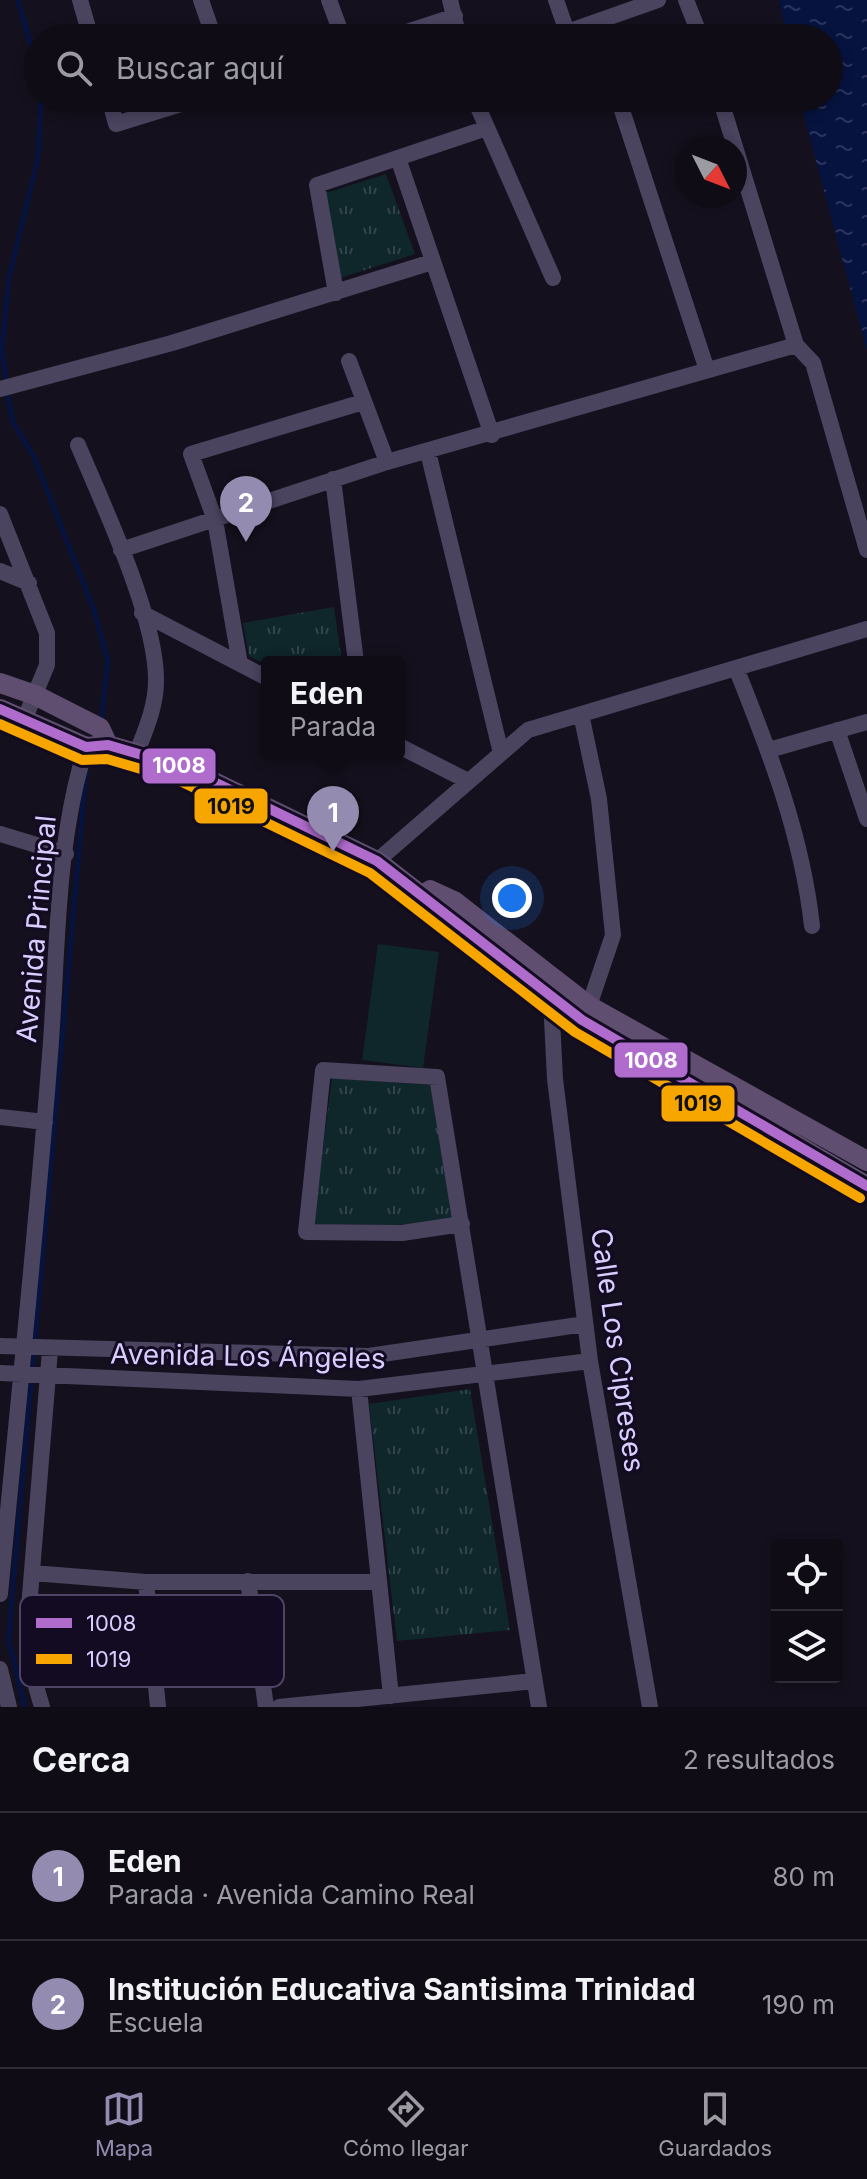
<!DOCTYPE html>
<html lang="es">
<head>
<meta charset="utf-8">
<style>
  :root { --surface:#0f0c16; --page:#1d1a23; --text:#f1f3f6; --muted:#9b9ba1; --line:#2f2c35; --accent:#948bb0 }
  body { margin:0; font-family:Inter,sans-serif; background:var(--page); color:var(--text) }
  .controls { position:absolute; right:24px; bottom:24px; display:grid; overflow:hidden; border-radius:8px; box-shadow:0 4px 12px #0003 }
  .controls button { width:72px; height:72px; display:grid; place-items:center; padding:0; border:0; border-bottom:2px solid var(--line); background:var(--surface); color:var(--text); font:40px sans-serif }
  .compass { position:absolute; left:675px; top:136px; width:72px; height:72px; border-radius:50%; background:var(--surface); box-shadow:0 4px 12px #0003; rotate:132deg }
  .you { position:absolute; left:512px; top:898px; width:28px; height:28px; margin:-20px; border:6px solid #fff; border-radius:50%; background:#1a73e8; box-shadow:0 0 0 12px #1a73e833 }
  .badge { display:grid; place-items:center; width:52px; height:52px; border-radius:50%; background:var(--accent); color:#fff; font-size:26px; font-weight:700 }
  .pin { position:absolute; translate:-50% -66px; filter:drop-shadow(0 2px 4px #0008) }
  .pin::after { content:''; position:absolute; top:42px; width:28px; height:24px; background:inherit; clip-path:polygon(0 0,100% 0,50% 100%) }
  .popup { position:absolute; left:261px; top:656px; width:144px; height:104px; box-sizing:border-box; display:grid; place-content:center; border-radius:8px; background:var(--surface); filter:drop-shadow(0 2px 6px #0005); font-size:26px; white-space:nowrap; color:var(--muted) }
  .popup b { font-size:30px; color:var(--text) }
  .popup::after { content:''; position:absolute; left:50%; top:100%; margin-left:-16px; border:16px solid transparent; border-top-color:var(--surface) }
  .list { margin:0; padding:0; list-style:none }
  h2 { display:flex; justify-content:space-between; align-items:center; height:104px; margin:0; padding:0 32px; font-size:34px }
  h2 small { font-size:26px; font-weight:400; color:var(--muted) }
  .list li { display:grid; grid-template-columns:52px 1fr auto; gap:24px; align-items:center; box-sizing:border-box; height:128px; padding:0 32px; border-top:2px solid var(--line) }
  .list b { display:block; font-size:30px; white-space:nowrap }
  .list p { margin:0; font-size:26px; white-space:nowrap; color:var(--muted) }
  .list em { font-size:26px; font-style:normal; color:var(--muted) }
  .icon { flex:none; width:44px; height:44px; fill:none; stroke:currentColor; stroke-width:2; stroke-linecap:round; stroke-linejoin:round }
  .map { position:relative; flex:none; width:867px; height:1707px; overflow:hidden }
  .search { position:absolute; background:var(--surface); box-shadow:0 4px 12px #0003; left:24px; right:24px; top:24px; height:88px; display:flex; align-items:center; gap:20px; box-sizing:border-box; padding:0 28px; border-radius:44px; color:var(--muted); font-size:30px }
  .sheet { height:360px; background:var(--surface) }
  nav { display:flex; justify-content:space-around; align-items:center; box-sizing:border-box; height:112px; border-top:2px solid var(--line); background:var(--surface); font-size:22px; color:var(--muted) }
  nav a { display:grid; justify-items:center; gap:4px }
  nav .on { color:var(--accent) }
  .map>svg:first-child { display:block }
  .grass { fill:url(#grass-tufts) }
  .pitch { fill:#0f262b }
  .water { fill:url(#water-ripples) }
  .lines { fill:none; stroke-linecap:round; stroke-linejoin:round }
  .stream { stroke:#06133f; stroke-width:5 }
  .minor { stroke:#4a445f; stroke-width:16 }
  .major { stroke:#5f4e70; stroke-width:20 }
  .bus-1-casing { stroke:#130b22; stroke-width:16 }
  .bus-2-casing { stroke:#130b22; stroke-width:16 }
  .bus-1 { stroke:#b06ccc; stroke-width:10 }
  .bus-2 { stroke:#f7a600; stroke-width:10 }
  .labels { text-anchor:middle; stroke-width:6; stroke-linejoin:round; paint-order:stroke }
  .street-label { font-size:28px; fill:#d9cdff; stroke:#130b22 }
  .key { fill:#130b22; stroke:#4e4564; stroke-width:2 }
  .key-label { font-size:22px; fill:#d9cdff }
  .line-badge { stroke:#130b22; stroke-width:3 }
  .badge-label { font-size:22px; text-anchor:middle; font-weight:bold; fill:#fff }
  .pale-badge-label { font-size:22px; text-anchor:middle; font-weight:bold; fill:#111 }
</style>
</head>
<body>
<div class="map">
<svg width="867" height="1707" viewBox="0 0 867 1707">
  <defs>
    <pattern id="grass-tufts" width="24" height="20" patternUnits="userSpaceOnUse" patternTransform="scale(2)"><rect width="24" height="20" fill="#0f262b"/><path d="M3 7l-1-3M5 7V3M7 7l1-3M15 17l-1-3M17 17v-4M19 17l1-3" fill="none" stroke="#31444b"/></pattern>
    <pattern id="water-ripples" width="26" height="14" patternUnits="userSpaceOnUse" patternTransform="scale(2)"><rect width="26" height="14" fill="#06133f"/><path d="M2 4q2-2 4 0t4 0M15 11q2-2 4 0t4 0" fill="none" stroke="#2a345c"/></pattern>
  </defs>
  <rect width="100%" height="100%" fill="#14101d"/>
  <!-- grass -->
  <path class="grass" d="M386 174 415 254 340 278 326 193Z
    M334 607 342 662H267V665L249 656 243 623Z
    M332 1078 430 1085 453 1219 396 1225 313 1224Z
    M470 1389 510 1630 397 1641 369 1404Z"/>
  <!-- pitch -->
  <path class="pitch" d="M378 944 439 952 423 1068 362 1060Z"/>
  <!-- water -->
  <path class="water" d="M779 0H867V351L799 98H829V38H787Z"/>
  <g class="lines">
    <!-- stream -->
    <path class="stream" d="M18 0 38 71
      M6 382 2 349 9 278 38 158 41 98
      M7 392 13 422 34 457 94 610 108 661 101 722
      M25 1707 9 1642 11 1607 86 773"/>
    <!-- minor -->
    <path class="minor" d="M80 0 91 38
      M201 0 214 38
      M329 0 343 38
      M450 0 459 38
      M556 0 567 32
      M686 0 701 38
      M388 38 455 16
      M550 38 658 0
      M109 98 116 124 200 98
      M474 98 553 278
      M618 98 707 370
      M720 98 796 345 813 363 867 550
      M398 158 492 435
      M336 293 317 185 487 128
      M349 361 387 462
      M0 389 172 343 432 262
      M78 445C103 505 157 618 156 681 156 706 146 729 137 752
      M428 452 501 753
      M333 479 356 662
      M0 514 47 633V665L25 718
      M121 550 387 462 796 345
      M0 571 29 583
      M142 613 267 678
      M240 664 215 520 191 454 363 402
      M736 668C770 753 802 835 812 926
      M581 714 599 799 613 935 589 1006
      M837 730 867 819
      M399 746 468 781
      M769 750 867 722
      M0 834 66 854
      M377 861 528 730 867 629
      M551 999 555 1079 590 1361 650 1707
      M0 1117 45 1122
      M462 1224 402 1233 306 1232 323 1070 437 1077 539 1707
      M0 1346 369 1356 585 1324
      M0 1373 359 1389 590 1361
      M359 1389 391 1696
      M32 1573 146 1582H377
      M248 1581 266 1707
      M146 1582 158 1707
      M0 1594C17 1414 36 1235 50 1055 58 954 55 845 86 747
      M0 1669 9 1707
      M42 1707 31 1669 28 1620 50 1350
      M279 1707 534 1681"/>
    <!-- major -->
    <path class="major" d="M0 683 35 695 100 728 108 745
      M0 709 86 747 108 745 183 767 377 861 582 1020 867 1186
      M430 890 454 901 589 1006 867 1161"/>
    <!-- bus-1 casing -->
    <g class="bus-1-casing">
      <path id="bus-1" d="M0 709 86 747 108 745 183 767 377 861 582 1020 867 1186"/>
    </g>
    <!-- bus-2 casing -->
    <g class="bus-2-casing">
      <path id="bus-2" d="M0 724 82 760 107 759 178 780 370 873 575 1032 860 1198"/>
    </g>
    <!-- bus-1 -->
    <use href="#bus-1" class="bus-1"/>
    <!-- bus-2 -->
    <use href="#bus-2" class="bus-2"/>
  </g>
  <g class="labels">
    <!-- street labels -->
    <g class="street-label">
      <text transform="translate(36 929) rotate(-85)" y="10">Avenida Principal</text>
      <text transform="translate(618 1350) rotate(82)" y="10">Calle Los Cipreses</text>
      <text transform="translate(248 1356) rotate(1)" y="10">Avenida Los Ángeles</text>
    </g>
  </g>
  <!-- legend -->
  <rect x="20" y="1595" width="264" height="92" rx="12" class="key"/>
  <rect x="36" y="1618" width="36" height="10" fill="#b06ccc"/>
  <rect x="36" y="1654" width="36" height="10" fill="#f7a600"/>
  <g class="key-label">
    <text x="86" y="1631">1008</text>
    <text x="86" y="1667">1019</text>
  </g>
  <g class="line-badge">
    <rect x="141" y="747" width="76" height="38" rx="8" fill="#b06ccc"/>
    <rect x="193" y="787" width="76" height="38" rx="8" fill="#f7a600"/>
    <rect x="613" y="1041" width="76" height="38" rx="8" fill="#b06ccc"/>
    <rect x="660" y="1084" width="76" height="39" rx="8" fill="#f7a600"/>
  </g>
  <g class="badge-label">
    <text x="179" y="773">1008</text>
    <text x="651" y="1068">1008</text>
  </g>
  <g class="pale-badge-label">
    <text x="231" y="814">1019</text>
    <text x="698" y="1111">1019</text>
  </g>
</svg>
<div class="controls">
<button><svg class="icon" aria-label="locate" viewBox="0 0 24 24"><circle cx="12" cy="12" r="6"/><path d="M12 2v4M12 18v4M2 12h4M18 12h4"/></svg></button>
<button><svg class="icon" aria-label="layers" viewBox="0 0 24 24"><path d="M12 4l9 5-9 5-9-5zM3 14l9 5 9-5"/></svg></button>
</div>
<svg class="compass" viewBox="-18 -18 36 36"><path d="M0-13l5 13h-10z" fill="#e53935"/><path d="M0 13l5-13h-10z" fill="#9b9ba1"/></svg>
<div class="you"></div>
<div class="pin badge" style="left:333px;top:852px">1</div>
<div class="popup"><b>Eden</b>Parada</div>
<div class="pin badge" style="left:246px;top:542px">2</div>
<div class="search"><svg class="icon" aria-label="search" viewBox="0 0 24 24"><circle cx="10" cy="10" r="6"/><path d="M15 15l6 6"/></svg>Buscar aquí</div>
</div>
<section class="sheet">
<h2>Cerca<small>2 resultados</small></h2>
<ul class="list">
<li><span class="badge">1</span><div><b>Eden</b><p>Parada · Avenida Camino Real</p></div><em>80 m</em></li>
<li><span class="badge">2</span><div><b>Institución Educativa Santisima Trinidad</b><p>Escuela</p></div><em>190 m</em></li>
</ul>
</section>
<nav>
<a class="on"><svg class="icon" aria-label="map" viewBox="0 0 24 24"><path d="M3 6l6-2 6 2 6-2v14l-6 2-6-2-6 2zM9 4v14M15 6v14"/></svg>Mapa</a>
<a><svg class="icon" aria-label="directions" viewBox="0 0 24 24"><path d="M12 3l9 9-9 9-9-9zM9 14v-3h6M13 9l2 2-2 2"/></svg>Cómo llegar</a>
<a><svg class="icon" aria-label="saved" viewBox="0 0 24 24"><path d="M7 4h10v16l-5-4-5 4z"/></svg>Guardados</a>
</nav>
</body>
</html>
